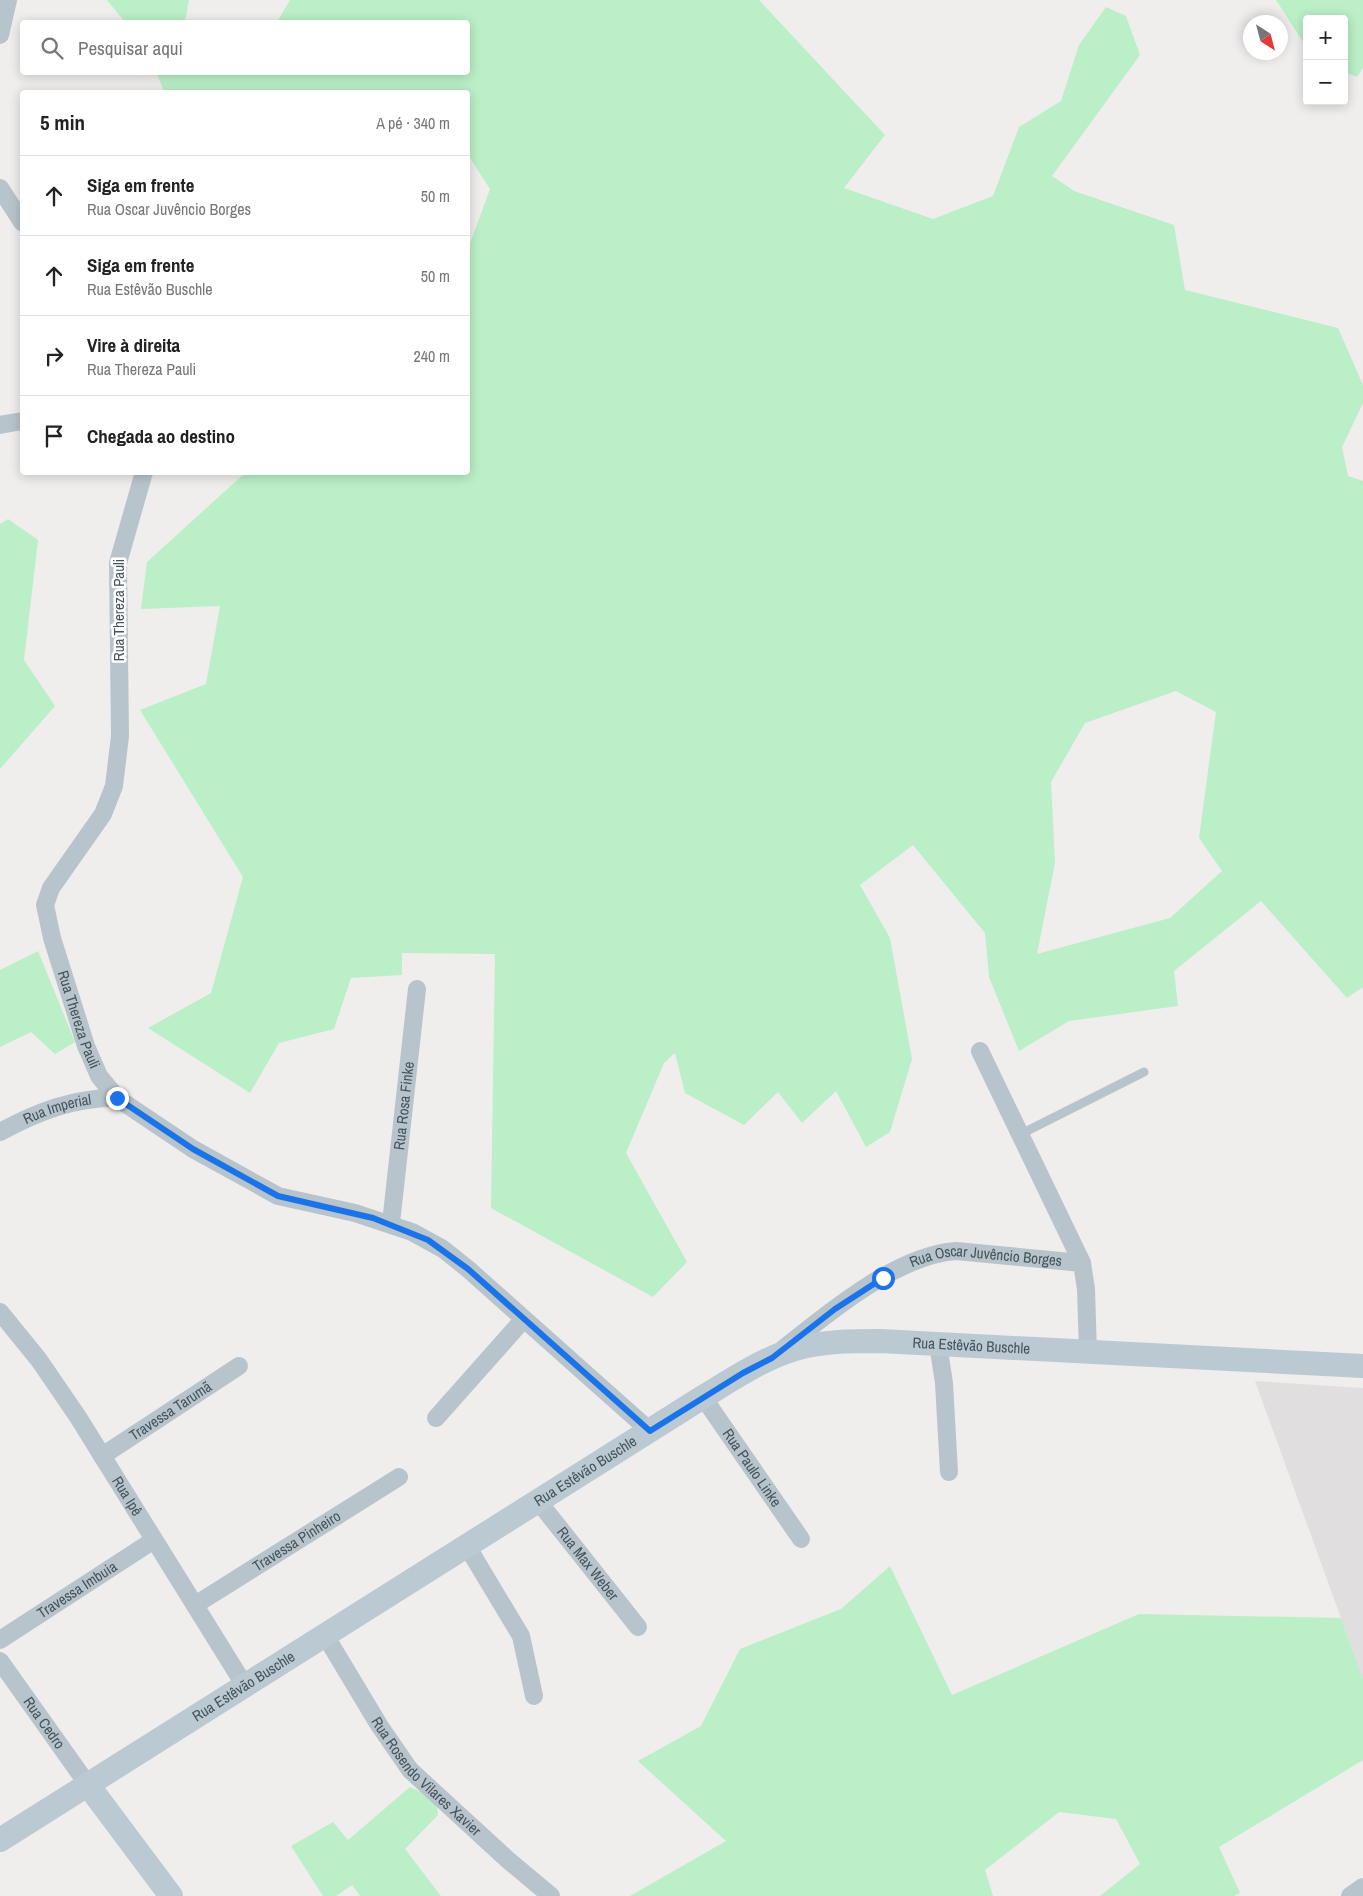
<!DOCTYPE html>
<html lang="pt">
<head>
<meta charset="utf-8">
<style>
  :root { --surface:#fff; --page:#f2f2f2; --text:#222; --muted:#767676; --line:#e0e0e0 }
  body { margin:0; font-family:"Archivo Narrow",sans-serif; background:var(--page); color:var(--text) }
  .controls { position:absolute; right:15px; top:15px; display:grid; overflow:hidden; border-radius:5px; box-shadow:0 2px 12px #0003 }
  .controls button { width:45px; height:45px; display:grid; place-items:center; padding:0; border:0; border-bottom:1px solid var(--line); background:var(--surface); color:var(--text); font:25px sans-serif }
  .compass { position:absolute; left:1243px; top:15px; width:45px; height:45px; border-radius:50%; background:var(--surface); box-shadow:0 2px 12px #0003; rotate:144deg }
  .stop { position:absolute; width:15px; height:15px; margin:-11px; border:4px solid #1a73e8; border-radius:50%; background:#fff }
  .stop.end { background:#1a73e8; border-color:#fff; box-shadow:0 1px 5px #0008 }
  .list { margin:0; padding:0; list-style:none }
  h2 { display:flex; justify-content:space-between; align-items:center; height:65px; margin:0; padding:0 20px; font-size:21px }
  h2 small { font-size:16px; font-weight:400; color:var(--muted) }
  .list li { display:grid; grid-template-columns:32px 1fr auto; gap:15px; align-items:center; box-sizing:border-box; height:80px; padding:0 20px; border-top:1px solid var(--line) }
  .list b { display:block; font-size:19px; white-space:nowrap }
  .list p { margin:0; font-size:16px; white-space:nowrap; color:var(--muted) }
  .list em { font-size:16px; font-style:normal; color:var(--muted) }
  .icon { flex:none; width:28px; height:28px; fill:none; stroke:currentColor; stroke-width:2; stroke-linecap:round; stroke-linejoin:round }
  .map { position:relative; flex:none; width:1363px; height:1896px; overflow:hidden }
  .search { position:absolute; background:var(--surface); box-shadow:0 2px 12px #0003; left:20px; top:20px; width:450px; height:55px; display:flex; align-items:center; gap:12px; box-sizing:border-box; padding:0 18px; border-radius:5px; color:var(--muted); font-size:19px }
  .panel { position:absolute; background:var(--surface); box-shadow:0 2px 12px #0003; left:20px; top:90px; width:450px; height:385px; border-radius:5px }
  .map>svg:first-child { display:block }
  .education { fill:#e1dedf }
  .green { fill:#baefc7; fill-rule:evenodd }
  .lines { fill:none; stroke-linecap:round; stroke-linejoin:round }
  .lane { stroke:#b8c4cb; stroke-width:9 }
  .street { stroke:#b8c4cb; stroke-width:18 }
  .secondary { stroke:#bac9d2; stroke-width:24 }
  .route { stroke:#1a73e8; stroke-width:6 }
  .labels { text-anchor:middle; stroke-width:5; stroke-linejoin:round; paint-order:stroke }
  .street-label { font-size:15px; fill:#45545b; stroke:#fff }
</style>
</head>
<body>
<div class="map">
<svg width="1363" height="1896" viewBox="0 0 1363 1896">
  <rect width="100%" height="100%" fill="#f0eded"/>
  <!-- education -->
  <path class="education" d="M1255 1381 1363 1388V1679L1341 1618Z"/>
  <!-- green -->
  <path class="green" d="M107 0H189L185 22H125Z
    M290 0H759L885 135 844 188 933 219 993 196 1019 127 1061 101 1079 45 1106 7 1126 16 1140 55 1052 176 1074 191 1174 225 1185 290 1338 328 1363 385V403L1342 447 1348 476 1363 481V987L1347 998 1261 901 1174 971 1178 1006 1069 1021 1019 1051 989 977 985 933 913 845 860 885 890 938 912 1059 890 1132 866 1147 836 1091 802 1123 778 1092 744 1125 685 1093 675 1053 664 1063 626 1153 687 1262 653 1297 491 1208 495 954 402 953V975L351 978 334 1029 279 1043 250 1093 148 1028 211 993 243 877 140 710 206 684 220 606 141 609 147 562 245 473 468 472V249L490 189 468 155V92H164L157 73 468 72V22H277ZM1176 691 1216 712 1199 838 1222 871 1170 918 1037 954 1055 863 1051 782 1085 723Z
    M1276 0H1363V68L1357 77 1344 72V19H1307V48Z
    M8 519 38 540 24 660 55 706 0 769V524Z
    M38 951 75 1042 55 1054 31 1032 0 1047V970Z
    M890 1566 952 1695 1139 1614 1341 1618 1363 1679V1760L1219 1847 1240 1893 1234 1896H1100L1140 1864 1116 1819 1059 1812 985 1870 993 1896H630L726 1841 638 1761 701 1726 740 1649 841 1609Z
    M410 1787 436 1799 438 1815 405 1849 441 1896H360L352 1885 336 1896H323L291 1846 333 1822 348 1840Z"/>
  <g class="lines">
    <!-- lane -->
    <path class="lane" d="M1019 1135 1144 1072"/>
    <!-- street -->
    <g class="street">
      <path d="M0 35 8 0"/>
      <path d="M0 188 22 222"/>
      <path d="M0 425 22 421"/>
      <path id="s1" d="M144 472 118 563 120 736 114 786 103 814 51 888 45 905 52 938 86 1046 99 1076 117 1098 193 1149 278 1196 355 1213 412 1232 443 1249 468 1269 650 1431"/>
      <path d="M980 1051 1082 1263"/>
      <path id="s2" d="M0 1132C37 1112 75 1097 117 1098"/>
      <path id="s3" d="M391 1223 417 989"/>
      <path id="s4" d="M0 1312 39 1360 78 1417 245 1686"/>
      <path d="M938 1344 944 1383 949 1472"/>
      <path id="s5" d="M783 1349C828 1313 897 1255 956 1251L1082 1263 1086 1289 1088 1352"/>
      <path id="s6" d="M703 1397 801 1539"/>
      <path d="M436 1418 523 1320"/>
      <path id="s7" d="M102 1456 239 1366"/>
      <path id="s8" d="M538 1501 638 1627"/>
      <path d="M467 1546 521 1636 534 1696"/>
      <path id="s9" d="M195 1605 399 1477"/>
      <path id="s10" d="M325 1635 379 1725 410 1770 508 1860 551 1896"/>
      <path id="s11" d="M0 1640 154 1540"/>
      <path id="s12" d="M0 1661 88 1785"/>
      <path d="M1350 1896 1363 1887"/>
    </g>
    <!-- secondary -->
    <g class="secondary">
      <path d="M88 1785 171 1896"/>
      <path id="s13" d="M0 1840 703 1397C733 1379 765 1357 799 1348 825 1341 853 1341 880 1341L1363 1366"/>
    </g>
  </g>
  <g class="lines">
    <!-- route -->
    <path class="route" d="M117 1098 193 1149 278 1196 373 1218 428 1240 468 1269 650 1431 743 1373 772 1358 835 1309 883 1278"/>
  </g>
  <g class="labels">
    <!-- street labels -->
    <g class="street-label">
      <text transform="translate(119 610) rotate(-90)" y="5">Rua Thereza Pauli</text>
      <text dy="5" stroke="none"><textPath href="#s1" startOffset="576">Rua Thereza Pauli</textPath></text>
      <text dy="5" stroke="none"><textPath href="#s3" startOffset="118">Rua Rosa Finke</textPath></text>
      <text dy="5" stroke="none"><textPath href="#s2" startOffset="62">Rua Imperial</textPath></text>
      <text dy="5" stroke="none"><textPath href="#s5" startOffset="231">Rua Oscar Juvêncio Borges</textPath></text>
      <text dy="5" stroke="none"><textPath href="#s13" startOffset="1112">Rua Estêvão Buschle</textPath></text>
      <text dy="5" stroke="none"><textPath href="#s7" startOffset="82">Travessa Tarumã</textPath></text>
      <text dy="5" stroke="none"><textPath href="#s6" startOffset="86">Rua Paulo Linke</textPath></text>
      <text dy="5" stroke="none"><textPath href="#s13" startOffset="692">Rua Estêvão Buschle</textPath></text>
      <text dy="5" stroke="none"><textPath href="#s4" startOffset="224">Rua Ipê</textPath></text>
      <text dy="5" stroke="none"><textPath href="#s9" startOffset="120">Travessa Pinheiro</textPath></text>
      <text dy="5" stroke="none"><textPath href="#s8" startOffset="80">Rua Max Weber</textPath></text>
      <text dy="5" stroke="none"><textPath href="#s11" startOffset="92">Travessa Imbuia</textPath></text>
      <text dy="5" stroke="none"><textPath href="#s13" startOffset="288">Rua Estêvão Buschle</textPath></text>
      <text dy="5" stroke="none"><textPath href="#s12" startOffset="76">Rua Cedro</textPath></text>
      <text dy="5" stroke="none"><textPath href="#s10" startOffset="175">Rua Rosendo Vilares Xavier</textPath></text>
    </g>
  </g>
</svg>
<div class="controls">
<button>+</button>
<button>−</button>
</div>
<svg class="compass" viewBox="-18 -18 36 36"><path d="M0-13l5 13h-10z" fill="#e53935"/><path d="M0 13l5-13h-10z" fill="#767676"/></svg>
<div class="stop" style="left:883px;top:1278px"></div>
<div class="stop end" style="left:117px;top:1098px"></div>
<div class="search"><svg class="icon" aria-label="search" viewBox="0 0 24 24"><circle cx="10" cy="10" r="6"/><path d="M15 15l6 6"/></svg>Pesquisar aqui</div>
<section class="panel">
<h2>5 min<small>A pé · 340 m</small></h2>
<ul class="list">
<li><svg class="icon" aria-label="ahead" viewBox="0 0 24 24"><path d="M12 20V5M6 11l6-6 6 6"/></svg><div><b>Siga em frente</b><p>Rua Oscar Juvêncio Borges</p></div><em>50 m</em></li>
<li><svg class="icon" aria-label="ahead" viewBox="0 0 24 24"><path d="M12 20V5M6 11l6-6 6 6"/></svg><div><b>Siga em frente</b><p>Rua Estêvão Buschle</p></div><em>50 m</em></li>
<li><svg class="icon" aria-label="right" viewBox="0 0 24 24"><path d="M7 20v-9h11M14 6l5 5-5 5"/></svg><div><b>Vire à direita</b><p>Rua Thereza Pauli</p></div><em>240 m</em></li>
<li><svg class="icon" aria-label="arrive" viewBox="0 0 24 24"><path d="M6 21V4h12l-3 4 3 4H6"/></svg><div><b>Chegada ao destino</b></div></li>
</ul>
</section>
</div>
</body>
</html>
